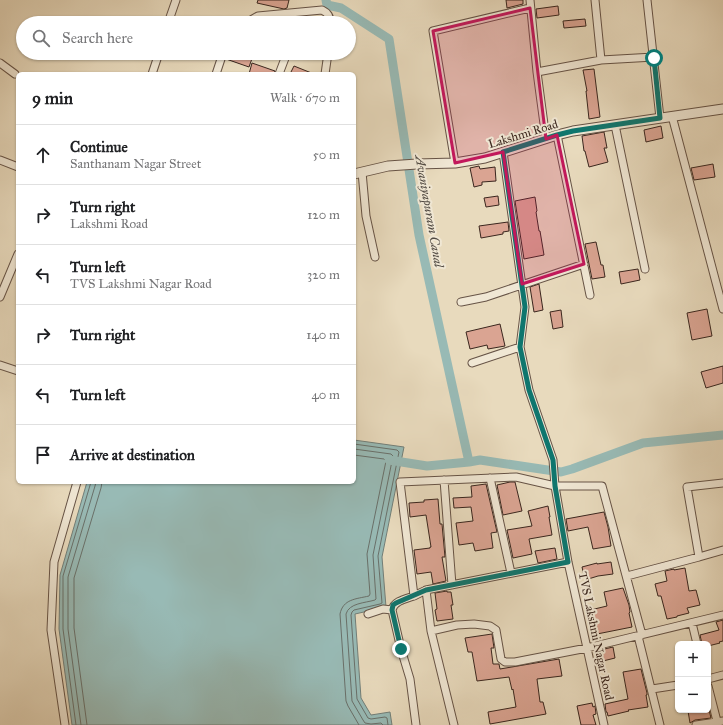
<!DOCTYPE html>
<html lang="en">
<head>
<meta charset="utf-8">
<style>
  :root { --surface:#fff; --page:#f2f2f2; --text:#202124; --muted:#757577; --line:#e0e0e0 }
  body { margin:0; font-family:"IM FELL Great Primer",serif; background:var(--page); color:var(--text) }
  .controls { position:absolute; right:12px; bottom:12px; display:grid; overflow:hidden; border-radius:6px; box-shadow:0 1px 3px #0004 }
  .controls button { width:36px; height:36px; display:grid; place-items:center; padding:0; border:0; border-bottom:1px solid var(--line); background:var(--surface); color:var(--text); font:20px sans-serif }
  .stop { position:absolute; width:12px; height:12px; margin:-9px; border:3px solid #0f766e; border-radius:50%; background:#fff }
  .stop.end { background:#0f766e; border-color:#fff; box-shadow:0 1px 4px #0008 }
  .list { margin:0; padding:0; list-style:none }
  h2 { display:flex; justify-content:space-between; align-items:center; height:52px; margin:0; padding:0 16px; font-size:17px }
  h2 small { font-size:13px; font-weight:400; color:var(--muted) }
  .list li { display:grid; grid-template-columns:26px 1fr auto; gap:12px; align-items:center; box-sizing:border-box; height:60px; padding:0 16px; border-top:1px solid var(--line) }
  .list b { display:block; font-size:15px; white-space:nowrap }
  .list p { margin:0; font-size:13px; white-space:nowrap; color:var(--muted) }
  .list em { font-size:13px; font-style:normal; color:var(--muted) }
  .icon { flex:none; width:22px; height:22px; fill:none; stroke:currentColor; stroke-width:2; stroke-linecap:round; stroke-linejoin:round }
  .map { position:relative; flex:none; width:723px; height:725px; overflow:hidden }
  .search { position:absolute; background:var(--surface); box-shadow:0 1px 3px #0004; left:16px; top:16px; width:340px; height:44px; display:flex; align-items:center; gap:10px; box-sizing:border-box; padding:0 14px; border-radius:22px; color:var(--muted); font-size:15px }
  .panel { position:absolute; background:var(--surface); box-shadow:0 1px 3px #0004; left:16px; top:72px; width:340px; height:412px; border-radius:6px }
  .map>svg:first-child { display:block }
  .water { fill:#98bab5; stroke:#727f79 }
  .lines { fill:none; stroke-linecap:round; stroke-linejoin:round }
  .shore { stroke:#69706a; stroke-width:1 }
  .canal { stroke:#98bab5; stroke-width:9 }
  .building { fill:#daa492; stroke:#3a261e }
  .minor-casing { stroke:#665346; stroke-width:9 }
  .tertiary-casing { stroke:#665346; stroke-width:11 }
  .minor { stroke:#f0e7d4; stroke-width:7 }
  .tertiary { stroke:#f0e7d4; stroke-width:9 }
  .route { stroke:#0f766e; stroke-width:5 }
  .marked { fill:#c2185b; fill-opacity:0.2; stroke:#c2185b; stroke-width:3; stroke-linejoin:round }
  .labels { text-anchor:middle; stroke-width:4; stroke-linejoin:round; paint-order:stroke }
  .street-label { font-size:12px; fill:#3a261e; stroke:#f0e7d4 }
  .water-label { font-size:13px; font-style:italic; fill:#524b44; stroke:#f0e7d4 }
</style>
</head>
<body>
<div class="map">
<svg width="723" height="725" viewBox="0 0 723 725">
  <rect width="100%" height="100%" fill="#e8dabd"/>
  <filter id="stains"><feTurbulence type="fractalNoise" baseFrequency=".005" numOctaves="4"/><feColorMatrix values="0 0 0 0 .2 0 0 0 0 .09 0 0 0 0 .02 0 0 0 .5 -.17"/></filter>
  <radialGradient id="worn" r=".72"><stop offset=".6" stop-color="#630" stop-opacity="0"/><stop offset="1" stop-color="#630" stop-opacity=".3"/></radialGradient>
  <!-- water -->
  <path class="water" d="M354 440 404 447 382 557 386 607 355 614 361 698 371 715 390 712 392 725H72L59 629 60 575 87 482H354Z"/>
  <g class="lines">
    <!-- shore -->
    <path class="shore" d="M354 444 397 450 399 452 378 556 382 603 380 604 354 610 352 612 351 615 357 699 368 718 371 719 385 717 387 718 388 725
      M354 449 391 454 393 456 373 555 376 599 375 600C365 603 349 603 346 614L352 701 363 720 365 723 371 724 381 723 383 725
      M354 455 384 459 386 461 367 554 370 594 369 596C356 599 343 599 340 614L346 701 348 706 359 725
      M76 725 63 629V576L91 482
      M81 725 68 629V577L95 486 96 482
      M87 725 74 628V578L101 488 102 482"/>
    <!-- canal -->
    <path class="canal" d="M326 0 327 5 341 8 389 39 419 235 469 462 480 460 561 472 572 469 643 443 723 435
      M389 460 427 466 469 462"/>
  </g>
  <!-- building -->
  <path class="building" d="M258 0H289L287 8 284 9 257 3Z
    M506 0H523V4L507 8Z
    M558 6 559 15 537 18 536 9Z
    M585 19 586 26 564 28 563 21Z
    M228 53H234L242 56 243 53H254L249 67 226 59Z
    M252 63 275 71 274 74H249Z
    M294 66 314 74H290Z
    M594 69 600 117 589 119 586 91H587L583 70Z
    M661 126 663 138 646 142 644 130Z
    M604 132 607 148H604L608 162 589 167 585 151H584L582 136Z
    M713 164 715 177 694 180 691 168Z
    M479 166 480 169 495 167 496 181 482 182V185L474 187 470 168Z
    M498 196 499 205 486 207 484 198Z
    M535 197 537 211 536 212 539 231H540L544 255 524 259 515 201Z
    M508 222 509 231 503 232V234L481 238 479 226Z
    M596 242 601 265H603L605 277 592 279 585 244Z
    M638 269 640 280 621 284 619 272Z
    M539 284 543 310 534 312 530 287Z
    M707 309 712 336 692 340 687 313Z
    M561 310 563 327 553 329 550 312Z
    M500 324 505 346 488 349 487 345 470 349 466 332Z
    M723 366V383L706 388 701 372Z
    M510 482H515L522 511 503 515 497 485Z
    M486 484 497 532 491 533 493 548 475 551 473 543 459 545 456 523 473 521 471 507 454 508 453 498 472 497 471 486Z
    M438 499 440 524H442L445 557H442L446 581 433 584 431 572 417 574 414 550 430 548V547H431L426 515 410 517 409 503 424 502V500Z
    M548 506 550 517H549L552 535 529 539 532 554 513 558 507 530 532 526 528 511Z
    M604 512 608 527 611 546 593 549 588 527 568 531 566 519Z
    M555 548 557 559 538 563 535 551Z
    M611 562 613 574 598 576 585 580 582 567 597 563V564Z
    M685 568 689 591 696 590 700 605 687 608 689 613 677 616V617L667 619 661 596H658L655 584 667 581 665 571 674 569V570Z
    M623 588 629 605 630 612 629 613 632 627 592 635 586 611 607 606 604 592Z
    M447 591V592H451L453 605H451L453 619 437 621 435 610 437 609 435 593Z
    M723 620V641L719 642 720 643 708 646V644H702L700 635 719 630 716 622Z
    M492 634 494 648H491L493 664H499L500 669 559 659 562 676 537 679 540 702H543L546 714 490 724 488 712 516 707 513 689 512 690 509 677 477 681 472 652H468L465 638Z
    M613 647 615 658 599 662 596 651Z
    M641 669 647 693V695H646L648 707 628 710 629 711 608 716 607 712H606L605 704 628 699 623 672Z
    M592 703 593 707 595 706 596 714 593 715 596 725H581L577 706Z
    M708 706 711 718 695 720 690 723 688 711 692 710H708Z"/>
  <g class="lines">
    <!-- minor casing -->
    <g class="minor-casing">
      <path id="minor" d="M530 0 537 72 546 139
        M595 0 601 60 654 57
        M647 0 660 118
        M168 23 176 0
        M246 23 258 16 322 10C328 13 330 16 330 23
        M297 23 301 12
        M0 63 15 74
        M537 72 601 60
        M152 74 159 53
        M216 74 223 53
        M279 74 287 53
        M325 74 328 53
        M672 116 723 309
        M615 125 645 269
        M557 135 590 295
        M503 152 525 307 520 347 529 390 553 460 555 486 568 562 604 725
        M0 160 18 167
        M455 163 433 31 530 8
        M362 172 366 216 375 257
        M0 297 18 254
        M461 302 486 297 584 264
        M472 363 520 347
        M0 365 18 371
        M490 478 511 573
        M444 480 452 585
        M699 557 687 487 723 483
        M627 576 699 557 723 550
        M426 590 414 596 400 482 516 477 555 486H602L642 635
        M414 596C405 599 394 601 392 610L401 649 410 679 416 725
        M368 614 383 609 392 610
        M692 623 697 644
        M431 631 457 625 474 624 490 626 496 630 501 659 505 662H515L587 648 723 615
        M638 636 660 725
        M708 679 723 675
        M708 686 718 725
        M652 689 678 685
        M65 725 51 630 54 562 77 482
        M454 725 431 631 426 590 568 562
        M696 725 723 721"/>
    </g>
    <!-- tertiary casing -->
    <g class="tertiary-casing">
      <path id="tertiary" d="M354 174 388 166 417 164 455 163 485 158 557 135 573 131 723 109"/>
    </g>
    <!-- minor -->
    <use href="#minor" class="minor"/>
    <!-- tertiary -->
    <use href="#tertiary" class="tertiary"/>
  </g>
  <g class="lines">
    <!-- route -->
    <path class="route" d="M401 649 392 610 393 605 396 603 426 590 568 562 555 486 553 460 529 390 520 347 525 307 503 152 557 135 573 131 660 118 654 58"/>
  </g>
  <!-- marked area -->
  <path class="marked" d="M530 8 546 139 557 135 584 264 522 284 503 152 455 163 433 31Z"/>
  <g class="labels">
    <!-- street labels -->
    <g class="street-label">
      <text transform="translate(523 134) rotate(-17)" y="4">Lakshmi Road</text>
      <text transform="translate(596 636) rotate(78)" y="4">TVS Lakshmi Nagar Road</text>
    </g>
    <!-- water labels -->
    <g class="water-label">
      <text transform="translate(430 211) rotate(80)" y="5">Avaniyapuram Canal</text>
    </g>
  </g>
  <rect width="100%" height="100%" filter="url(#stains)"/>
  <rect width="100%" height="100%" fill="url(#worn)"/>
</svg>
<div class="controls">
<button>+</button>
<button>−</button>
</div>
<div class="stop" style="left:654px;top:58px"></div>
<div class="stop end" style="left:401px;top:649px"></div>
<div class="search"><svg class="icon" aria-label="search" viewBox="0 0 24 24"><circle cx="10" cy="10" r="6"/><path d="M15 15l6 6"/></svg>Search here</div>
<section class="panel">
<h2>9 min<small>Walk · 670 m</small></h2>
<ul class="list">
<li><svg class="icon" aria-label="ahead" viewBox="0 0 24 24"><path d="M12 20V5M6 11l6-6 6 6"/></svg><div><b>Continue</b><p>Santhanam Nagar Street</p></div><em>50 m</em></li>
<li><svg class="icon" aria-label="right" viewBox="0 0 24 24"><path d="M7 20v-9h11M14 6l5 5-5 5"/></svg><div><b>Turn right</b><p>Lakshmi Road</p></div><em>120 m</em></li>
<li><svg class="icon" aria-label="left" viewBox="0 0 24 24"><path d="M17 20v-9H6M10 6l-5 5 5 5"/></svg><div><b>Turn left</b><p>TVS Lakshmi Nagar Road</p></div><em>320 m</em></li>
<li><svg class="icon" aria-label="right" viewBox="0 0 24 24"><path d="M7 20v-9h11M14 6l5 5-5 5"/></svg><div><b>Turn right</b></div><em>140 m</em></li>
<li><svg class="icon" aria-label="left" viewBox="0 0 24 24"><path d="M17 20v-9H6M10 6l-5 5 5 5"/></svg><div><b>Turn left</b></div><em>40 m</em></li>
<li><svg class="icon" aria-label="arrive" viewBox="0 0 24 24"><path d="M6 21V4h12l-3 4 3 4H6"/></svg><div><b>Arrive at destination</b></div></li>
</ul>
</section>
</div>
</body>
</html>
